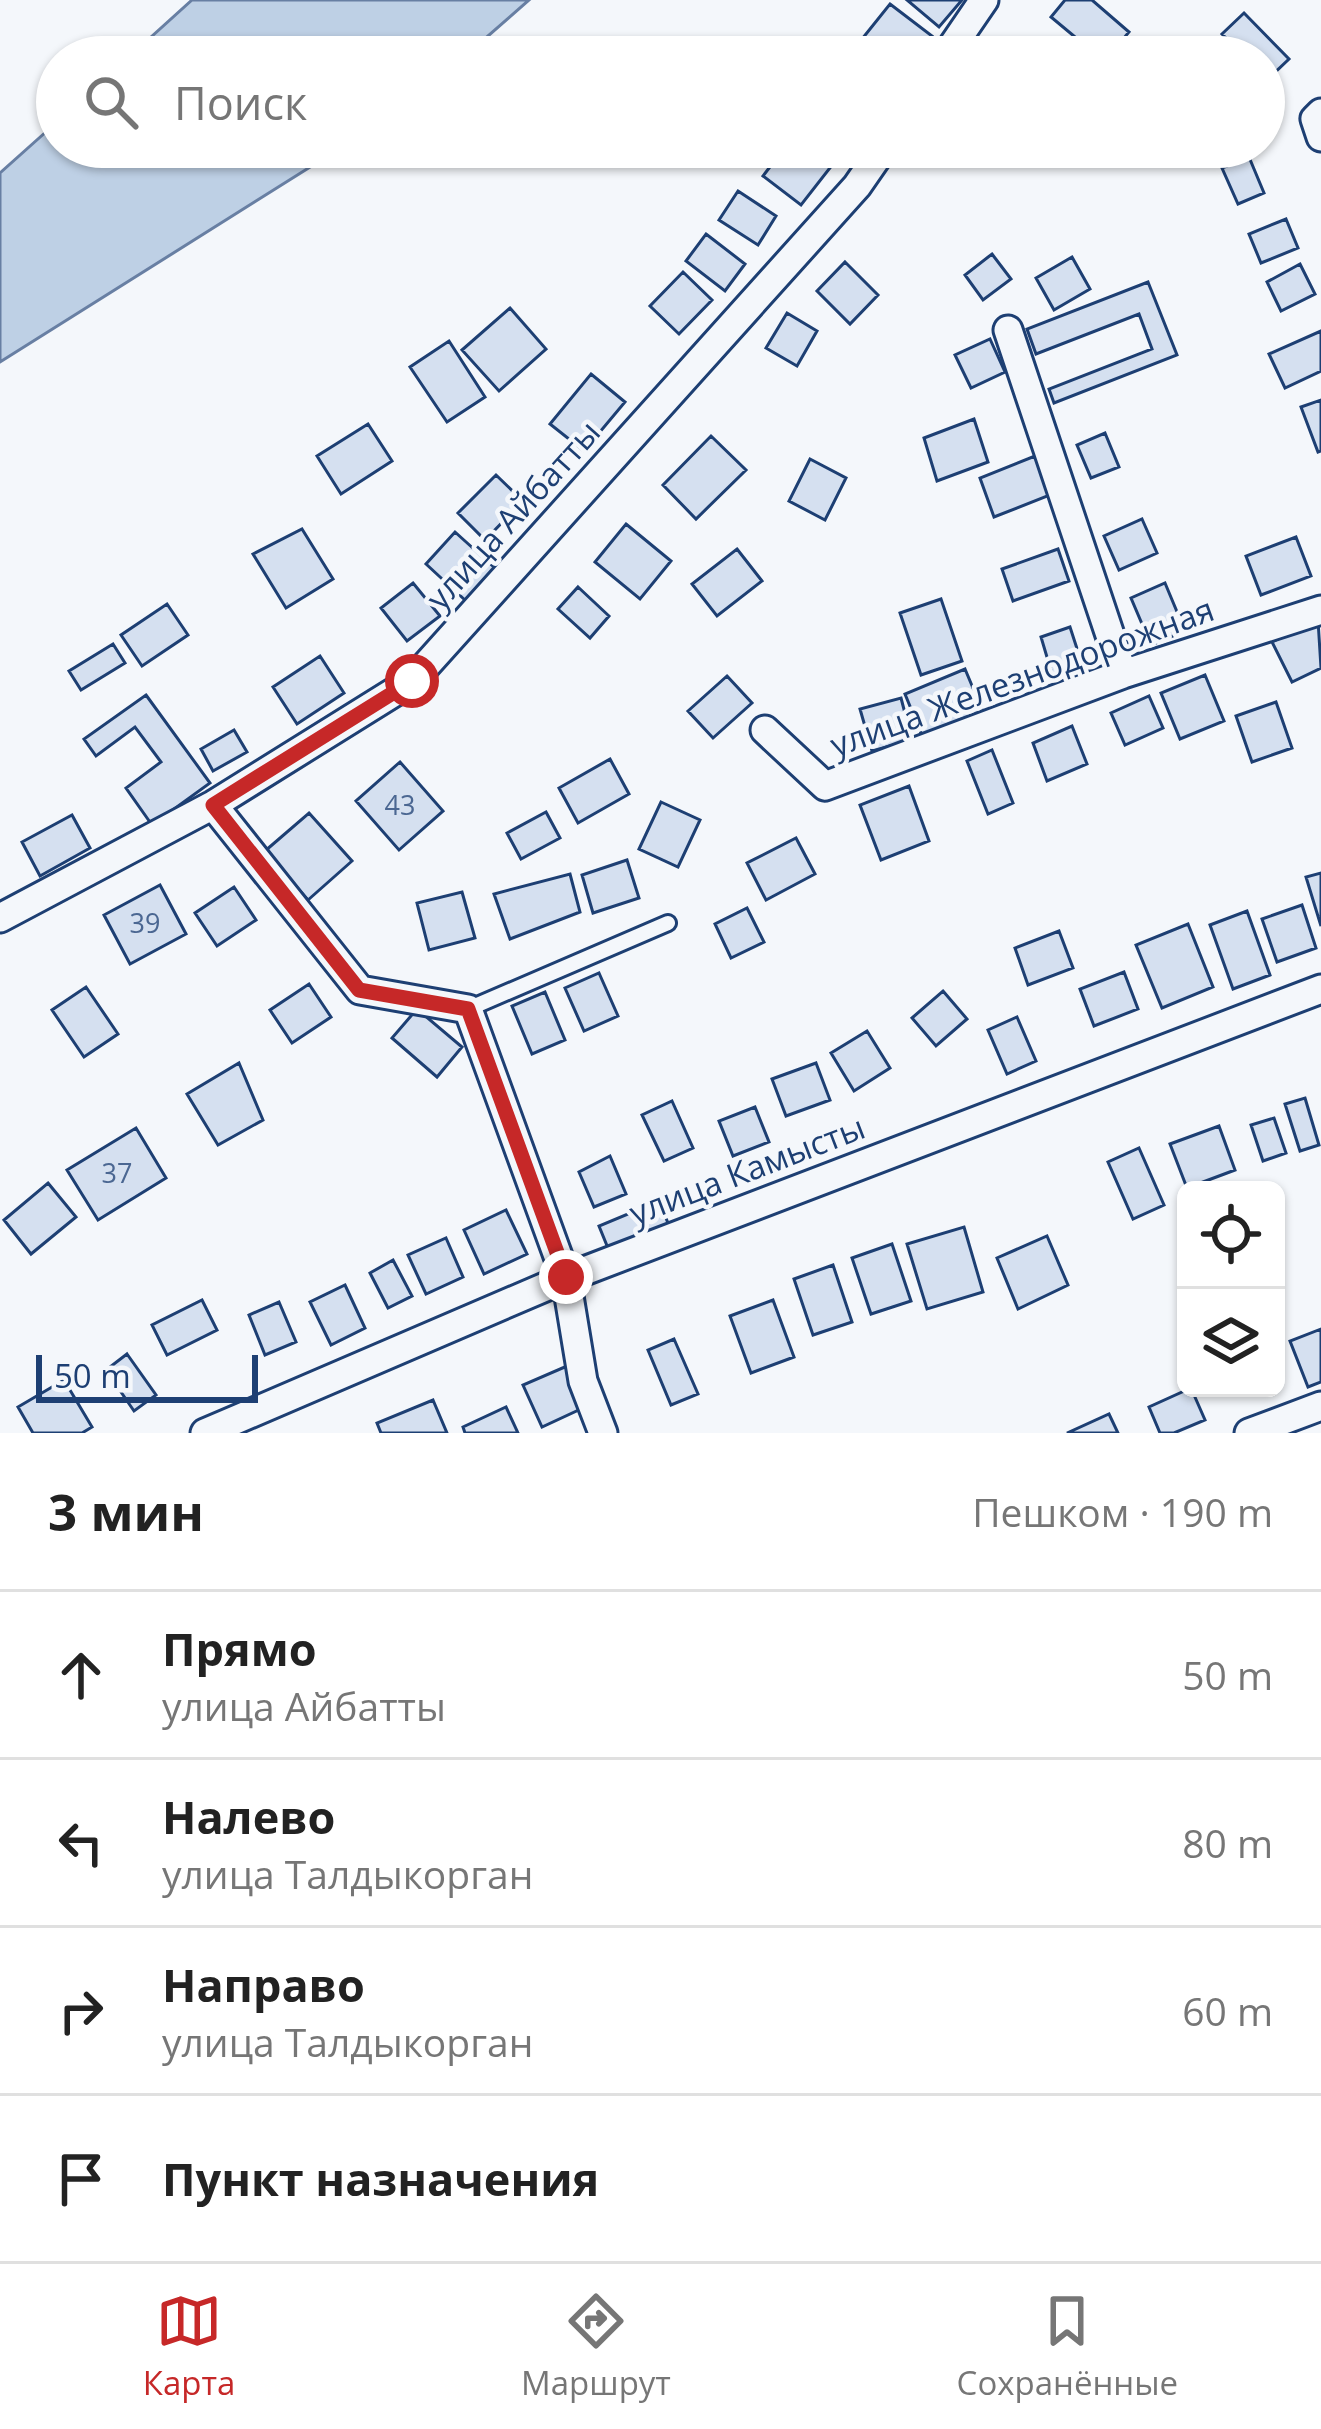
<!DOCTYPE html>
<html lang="ru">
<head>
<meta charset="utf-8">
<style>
  :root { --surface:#fff; --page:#f6f6f6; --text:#222; --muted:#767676; --line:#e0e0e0; --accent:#c62828 }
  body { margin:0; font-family:"Open Sans",sans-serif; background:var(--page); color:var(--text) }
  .controls { position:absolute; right:36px; bottom:36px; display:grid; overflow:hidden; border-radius:18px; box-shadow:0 3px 9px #0004 }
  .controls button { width:108px; height:108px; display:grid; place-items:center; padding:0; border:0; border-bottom:3px solid var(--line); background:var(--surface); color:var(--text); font:60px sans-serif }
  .scale { position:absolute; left:36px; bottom:30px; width:222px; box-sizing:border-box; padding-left:12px; border:6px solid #1d3f73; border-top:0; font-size:33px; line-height:42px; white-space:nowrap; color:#1d3f73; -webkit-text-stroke:9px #f4f7fb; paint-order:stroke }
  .stop { position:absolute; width:36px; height:36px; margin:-27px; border:9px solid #c62828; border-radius:50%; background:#fff }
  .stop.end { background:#c62828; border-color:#fff; box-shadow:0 3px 12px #0008 }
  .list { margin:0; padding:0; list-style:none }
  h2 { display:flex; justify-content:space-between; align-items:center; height:156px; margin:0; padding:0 48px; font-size:51px }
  h2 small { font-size:39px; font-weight:400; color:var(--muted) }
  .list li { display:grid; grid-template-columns:78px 1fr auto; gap:36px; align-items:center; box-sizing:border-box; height:168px; padding:0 48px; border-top:3px solid var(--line) }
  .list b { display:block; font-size:45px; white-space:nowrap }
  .list p { margin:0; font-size:39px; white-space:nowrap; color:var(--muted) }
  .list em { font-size:39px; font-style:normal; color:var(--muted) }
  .icon { flex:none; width:66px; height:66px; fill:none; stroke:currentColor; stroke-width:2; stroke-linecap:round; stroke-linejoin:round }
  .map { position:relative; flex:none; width:1321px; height:1433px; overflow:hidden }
  .search { position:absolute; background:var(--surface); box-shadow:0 3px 9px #0004; left:36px; right:36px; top:36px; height:132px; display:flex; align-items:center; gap:30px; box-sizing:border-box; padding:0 42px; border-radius:66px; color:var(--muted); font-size:45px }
  .sheet { height:828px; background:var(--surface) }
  nav { display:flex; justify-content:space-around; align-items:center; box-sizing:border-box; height:168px; border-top:3px solid var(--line); background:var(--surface); font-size:33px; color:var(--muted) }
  nav a { display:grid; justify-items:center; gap:6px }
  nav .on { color:var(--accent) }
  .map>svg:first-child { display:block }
  .water { fill:#bed0e5; stroke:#687fa3; stroke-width:3 }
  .building { fill:#d5e0f0; stroke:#1d3f73; stroke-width:3 }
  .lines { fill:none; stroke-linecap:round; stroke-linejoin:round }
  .lane-casing { stroke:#1d3f73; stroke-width:20 }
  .street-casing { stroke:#1d3f73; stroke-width:33 }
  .lane { stroke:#f4f7fb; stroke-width:14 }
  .street { stroke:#f4f7fb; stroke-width:27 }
  .route { stroke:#c62828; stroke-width:15 }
  .labels { text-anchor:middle; stroke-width:9; stroke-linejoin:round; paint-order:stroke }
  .number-label { font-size:27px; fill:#4b6792 }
  .street-label { font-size:33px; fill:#1d3f73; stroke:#f4f7fb }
</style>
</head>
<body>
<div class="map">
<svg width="1321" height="1433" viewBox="0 0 1321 1433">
  <rect width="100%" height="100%" fill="#f4f7fb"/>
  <!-- water -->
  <path class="water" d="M192 0H529L464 57H129Z
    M57 122V147H342L0 362V173Z"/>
  <!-- building -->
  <path class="building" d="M907 0H962L939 27Z
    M1065 0H1092L1129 32 1108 57H1099L1051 17Z
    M890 4 932 36 916 57H886L862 39Z
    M1244 13 1289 59 1267 80 1264 57H1245L1222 34Z
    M785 147H811L833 164 801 205 763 176Z
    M1249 157 1264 193 1238 204 1222 168Z
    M738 191 776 216 758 245 719 220Z
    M1286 219 1298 248 1261 263 1249 234Z
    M706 234 745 264 725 291 686 261Z
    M992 254 1011 279 983 300 965 275Z
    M1072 257 1090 289 1054 310 1036 278Z
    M845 262 878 295 850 324 817 291Z
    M1300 264 1315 294 1281 311 1267 282Z
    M683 272 712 300 679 334 650 306Z
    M1148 282 1177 355 1054 403 1049 389 1152 349 1139 314 1036 354 1027 329Z
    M510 308 546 349 499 391 462 350Z
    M787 313 817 331 797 366 766 348Z
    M1321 331V371L1285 388 1269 354Z
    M990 339 1005 372 971 388 955 355Z
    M449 341 485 397 447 422 410 367Z
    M591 374 625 402 584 451 550 424Z
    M1321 400V451L1318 452 1301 407Z
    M974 419 988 462 937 481 924 438Z
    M368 424 392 461 341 494 317 456Z
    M1105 433 1119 467 1091 478 1077 445Z
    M711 436 746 470 696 519 663 485Z
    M1035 456 1050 495 994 517 980 478Z
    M810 459 846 478 825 520 789 501Z
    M496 475 523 501 485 540 458 513Z
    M1142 519 1157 553 1119 570 1104 536Z
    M626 524 671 561 640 599 595 562Z
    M302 529 333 579 286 608 253 554Z
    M455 532 496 569 466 601 426 564Z
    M1296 537 1311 576 1261 595 1246 556Z
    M737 549 762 581 717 616 692 584Z
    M1058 549 1069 581 1013 601 1002 569Z
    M413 583 440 616 407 641 381 608Z
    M1165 583 1185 631 1151 645 1131 598Z
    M578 587 609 616 590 638 558 609Z
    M941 599 962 661 921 675 900 613Z
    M167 604 188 635 142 666 121 635Z
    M1318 620 1321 668 1292 682 1272 642Z
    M1070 627 1082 664 1052 674 1041 637Z
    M113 644 125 663 81 690 69 671Z
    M320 656 344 693 297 724 273 687Z
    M965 669 983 712 923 738 905 694Z
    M1205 675 1224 721 1180 739 1161 693Z
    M727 676 752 703 713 738 688 711Z
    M146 695 210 783 152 825 126 788 161 762 135 727 96 756 84 739Z
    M1149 696 1163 728 1125 745 1111 713Z
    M901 698 912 740 872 751 860 709Z
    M1276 702 1292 748 1252 762 1236 716Z
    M1072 726 1087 764 1047 781 1033 743Z
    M234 730 247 752 213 771 201 749Z
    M992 750 1013 803 988 814 967 761Z
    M610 759 629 794 578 823 559 788Z
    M400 762 443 811 399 850 356 801Z
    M909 786 929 841 881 860 860 805Z
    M661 802 700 820 678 867 639 849Z
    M546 812 560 838 521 859 507 833Z
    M309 813 352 861 308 900 265 851Z
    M72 815 90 848 40 876 22 842Z
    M796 838 815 874 766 900 747 863Z
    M627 860 639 898 593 913 582 875Z
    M1321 873V926L1306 877Z
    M570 874 580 912 510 939 494 894Z
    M160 885 186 934 130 964 104 915Z
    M234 887 256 920 217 946 195 913Z
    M462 892 475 938 429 950 417 903Z
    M1302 905 1316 948 1277 962 1262 919Z
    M747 908 764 942 731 958 715 924Z
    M1247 911 1270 975 1233 989 1210 925Z
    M1188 924 1213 987 1162 1008 1136 945Z
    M1059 931 1073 968 1028 985 1015 948Z
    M1124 972 1138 1009 1094 1026 1080 989Z
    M599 973 618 1016 584 1031 565 988Z
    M309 984 331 1017 292 1043 270 1010Z
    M86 987 118 1034 84 1057 52 1010Z
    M943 991 967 1019 936 1046 912 1018Z
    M545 992 565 1040 532 1054 512 1006Z
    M417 1009 462 1047 437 1077 392 1038Z
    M1017 1017 1036 1061 1007 1074 988 1030Z
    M867 1031 890 1068 854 1091 831 1053Z
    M239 1063 263 1120 218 1145 187 1094Z
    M816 1063 830 1100 786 1116 772 1079Z
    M1305 1098 1319 1145 1300 1151 1285 1104Z
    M672 1101 693 1148 664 1161 642 1115Z
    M755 1107 769 1142 733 1156 719 1121Z
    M1274 1118 1286 1153 1263 1161 1251 1125Z
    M1219 1126 1235 1170 1187 1188 1170 1144Z
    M136 1128 166 1178 98 1220 67 1170Z
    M1139 1148 1164 1205 1133 1219 1108 1162Z
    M610 1156 626 1194 594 1207 579 1172Z
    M48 1183 76 1217 31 1254 4 1220Z
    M659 1201 670 1228 610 1253 599 1226Z
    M506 1210 527 1254 484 1274 464 1230Z
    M964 1227 983 1292 927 1309 907 1244Z
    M1047 1236 1068 1285 1018 1309 997 1258Z
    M446 1238 463 1277 426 1294 408 1255Z
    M892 1244 911 1301 871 1314 852 1258Z
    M393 1260 412 1296 388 1308 370 1273Z
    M833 1265 852 1322 813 1335 794 1279Z
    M345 1285 365 1328 331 1345 310 1302Z
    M202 1300 217 1330 167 1355 152 1325Z
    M773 1300 794 1357 751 1373 730 1316Z
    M279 1302 296 1342 265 1355 249 1315Z
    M1321 1329V1382L1308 1387 1290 1341Z
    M674 1339 698 1394 671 1405 648 1350Z
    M127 1354 156 1395 134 1411 106 1370Z
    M567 1366 585 1407 542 1427 523 1385Z
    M64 1380 92 1427 82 1433H33L18 1407Z
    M1191 1388 1205 1420 1174 1433H1160L1149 1407Z
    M433 1400 447 1433H381L377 1423Z
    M506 1407 518 1433H465L463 1427Z
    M1109 1414 1118 1433H1067Z"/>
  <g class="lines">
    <!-- lane casing -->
    <g class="lane-casing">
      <path id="lane" d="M468 1009 668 923"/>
    </g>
    <!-- street casing -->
    <g class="street-casing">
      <path id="street" d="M945 57 984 0
        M1321 113 1315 119 1321 137
        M1008 330 1123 674
        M765 730 825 786 1123 674 1321 610
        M213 805 360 990 468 1009 566 1278 583 1381 603 1433
        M0 918 213 805 412 681 857 186 884 147
        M205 1433 566 1278 1321 989
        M1249 1433 1321 1406"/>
    </g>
    <!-- lane -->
    <use href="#lane" class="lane"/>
    <!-- street -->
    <use href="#street" class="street"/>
  </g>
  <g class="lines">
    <!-- route -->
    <path class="route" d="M412 681 213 805 359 990 468 1009 566 1277"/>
  </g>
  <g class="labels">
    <!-- number labels -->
    <g class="number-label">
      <text x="400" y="815">43</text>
      <text x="145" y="933">39</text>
      <text x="117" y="1183">37</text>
    </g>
    <!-- street labels -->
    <g class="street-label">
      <text transform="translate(513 515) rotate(-48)" y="12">улица Айбатты</text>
      <text transform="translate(1022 677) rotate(-20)" y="12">улица Железнодорожная</text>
      <text transform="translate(747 1170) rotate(-21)" y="12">улица Камысты</text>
    </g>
  </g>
</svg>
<div class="controls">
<button><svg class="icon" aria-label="locate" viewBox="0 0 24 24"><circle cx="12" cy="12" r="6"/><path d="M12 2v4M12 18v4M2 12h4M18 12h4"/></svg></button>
<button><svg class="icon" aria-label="layers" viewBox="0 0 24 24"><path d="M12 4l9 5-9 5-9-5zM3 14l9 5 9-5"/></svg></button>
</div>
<div class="scale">50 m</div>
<div class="stop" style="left:412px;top:681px"></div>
<div class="stop end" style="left:566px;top:1277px"></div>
<div class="search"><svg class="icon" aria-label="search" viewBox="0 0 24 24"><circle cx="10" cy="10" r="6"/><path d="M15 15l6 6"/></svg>Поиск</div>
</div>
<section class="sheet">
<h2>3 мин<small>Пешком · 190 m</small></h2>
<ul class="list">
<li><svg class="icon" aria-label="ahead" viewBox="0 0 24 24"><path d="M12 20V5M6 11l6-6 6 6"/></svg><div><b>Прямо</b><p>улица Айбатты</p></div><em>50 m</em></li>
<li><svg class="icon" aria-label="left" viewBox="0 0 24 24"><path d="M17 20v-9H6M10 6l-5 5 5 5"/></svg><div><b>Налево</b><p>улица Талдыкорган</p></div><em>80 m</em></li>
<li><svg class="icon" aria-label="right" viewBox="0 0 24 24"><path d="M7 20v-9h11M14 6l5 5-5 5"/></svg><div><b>Направо</b><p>улица Талдыкорган</p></div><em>60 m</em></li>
<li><svg class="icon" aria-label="arrive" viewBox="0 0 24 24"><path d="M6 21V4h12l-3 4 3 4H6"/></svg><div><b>Пункт назначения</b></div></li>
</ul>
</section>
<nav>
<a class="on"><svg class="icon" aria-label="map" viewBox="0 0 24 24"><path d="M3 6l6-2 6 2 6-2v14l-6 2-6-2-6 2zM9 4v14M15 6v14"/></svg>Карта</a>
<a><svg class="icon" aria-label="directions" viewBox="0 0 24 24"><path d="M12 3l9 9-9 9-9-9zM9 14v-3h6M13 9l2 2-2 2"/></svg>Маршрут</a>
<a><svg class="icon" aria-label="saved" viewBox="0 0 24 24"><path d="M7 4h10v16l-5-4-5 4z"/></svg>Сохранённые</a>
</nav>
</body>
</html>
